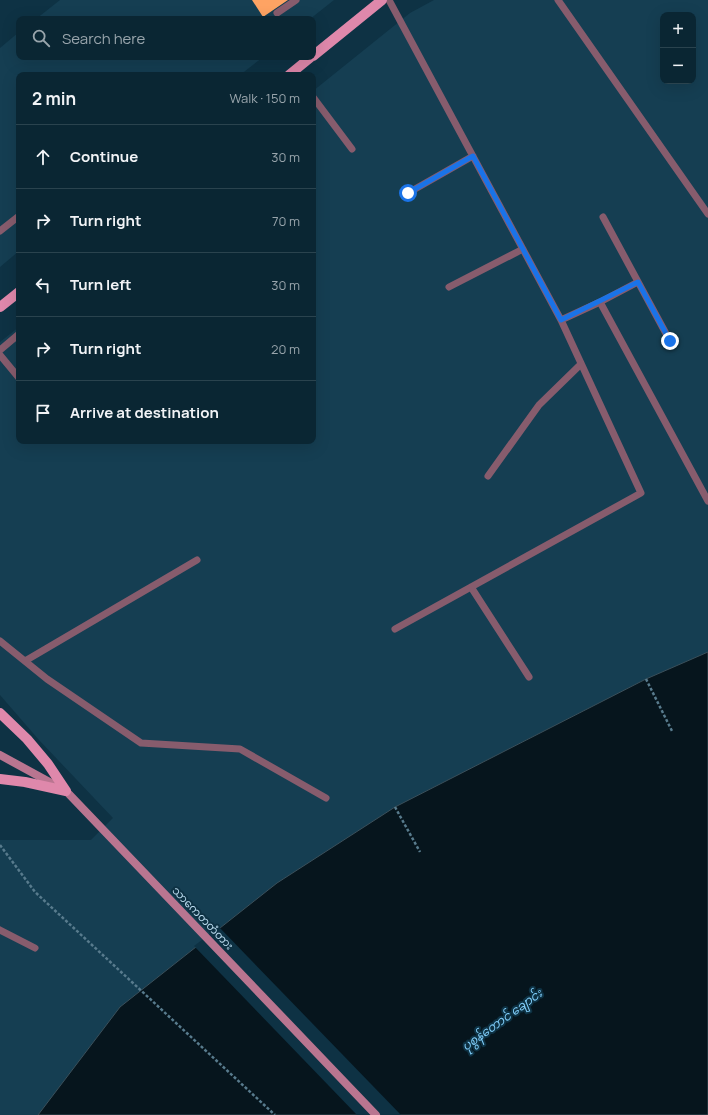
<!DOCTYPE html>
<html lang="en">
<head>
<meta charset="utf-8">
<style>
  :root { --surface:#0a2633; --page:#132e3b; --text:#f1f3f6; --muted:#99a5ac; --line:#2a434e }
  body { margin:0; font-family:Manrope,"Noto Sans Myanmar",sans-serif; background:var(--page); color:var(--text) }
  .controls { position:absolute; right:12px; top:12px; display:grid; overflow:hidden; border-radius:8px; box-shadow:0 4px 16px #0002 }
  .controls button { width:36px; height:36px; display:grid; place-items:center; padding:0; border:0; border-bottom:1px solid var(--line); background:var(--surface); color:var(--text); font:20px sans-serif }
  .stop { position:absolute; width:12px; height:12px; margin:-9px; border:3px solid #1a73e8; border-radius:50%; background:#fff }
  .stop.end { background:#1a73e8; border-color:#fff; box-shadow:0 1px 4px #0008 }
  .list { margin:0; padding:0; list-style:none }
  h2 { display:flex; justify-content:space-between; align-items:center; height:52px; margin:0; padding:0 16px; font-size:17px }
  h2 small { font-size:13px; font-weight:400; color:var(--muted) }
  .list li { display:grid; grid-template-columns:26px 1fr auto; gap:12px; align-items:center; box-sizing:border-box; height:64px; padding:0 16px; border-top:1px solid var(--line) }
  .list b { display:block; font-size:15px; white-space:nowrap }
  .list em { font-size:13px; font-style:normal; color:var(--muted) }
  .icon { flex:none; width:22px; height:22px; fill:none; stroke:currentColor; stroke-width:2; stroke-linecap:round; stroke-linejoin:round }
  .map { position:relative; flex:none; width:708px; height:1115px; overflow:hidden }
  .search { position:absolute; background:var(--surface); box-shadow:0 4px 16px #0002; left:16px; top:16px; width:300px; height:44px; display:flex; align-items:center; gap:10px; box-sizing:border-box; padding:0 14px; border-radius:8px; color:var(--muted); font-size:15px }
  .panel { position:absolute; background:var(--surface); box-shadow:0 4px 16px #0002; left:16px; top:72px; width:300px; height:372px; border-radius:8px }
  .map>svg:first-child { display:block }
  .built { fill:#153e52; fill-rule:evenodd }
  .water { fill:#06151d; stroke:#3b505b }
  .pier { fill:#0e3244 }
  .building { fill:#fea363 }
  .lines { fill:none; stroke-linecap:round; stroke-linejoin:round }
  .path { stroke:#587b8d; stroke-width:2.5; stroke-dasharray:3 2; stroke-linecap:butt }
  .service { stroke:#875c6d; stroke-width:7 }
  .secondary { stroke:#b97590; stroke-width:8 }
  .primary { stroke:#df88ab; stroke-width:10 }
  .route { stroke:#1a73e8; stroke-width:5 }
  .labels { text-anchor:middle; stroke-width:4; stroke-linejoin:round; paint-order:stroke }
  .street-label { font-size:11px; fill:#b8d8eb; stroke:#0e3244 }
  .water-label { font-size:12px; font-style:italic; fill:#7fccf8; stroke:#0e3244 }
</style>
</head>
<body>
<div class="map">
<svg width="708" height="1115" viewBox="0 0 708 1115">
  <rect width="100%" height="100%" fill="#0e3244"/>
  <!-- built -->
  <path class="built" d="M60 0H334L310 19H36Z
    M434 0H708V652L646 679 395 807 277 883 120 1007 38 1115H0V840H91L113 818 39 740 0 695V342L19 327V441H313V91L410 13ZM663 15H693V81H663Z
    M19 32V57H263L240 75H19V251L0 267V48Z"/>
  <!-- water -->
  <path class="water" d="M708 652V1115H38L120 1007 277 883 395 807 646 679Z"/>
  <!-- pier -->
  <path class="pier" d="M219 927 401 1115H357L194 946Z"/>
  <!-- building -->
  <path class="building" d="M252 0H288L263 17Z"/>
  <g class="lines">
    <!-- path -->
    <path class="path" d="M646 679 672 731
      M395 807 420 852
      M0 845 35 892 275 1115"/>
    <!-- service -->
    <path class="service" d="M389 0 561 320 641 493 395 629
      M558 0 708 214
      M277 13 296 0
      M313 97 352 149
      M408 193 473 156
      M603 217 670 341
      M0 231 19 216
      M449 287 523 249
      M600 302 638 282
      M561 320 600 302 708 501
      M0 350 19 334
      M0 355 19 378
      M488 476 539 405 581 364
      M471 587 529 677
      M0 641 47 679 141 743 240 749 326 798
      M25 661 197 560
      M0 930 35 948"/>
    <!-- secondary -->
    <path class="secondary" d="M0 755 66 791 376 1115"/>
    <!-- primary -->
    <path class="primary" d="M313 56 382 0
      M289 75 311 57
      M0 307 19 292
      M0 713 27 739 48 764 66 791
      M0 779 25 782 66 791"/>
  </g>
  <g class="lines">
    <!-- route -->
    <path class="route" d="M408 193 473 156 561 320 638 282 670 341"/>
  </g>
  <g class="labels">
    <!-- street labels -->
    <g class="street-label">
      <text transform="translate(203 918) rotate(46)" y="4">သာကေတတံတား</text>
    </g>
    <!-- water labels -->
    <g class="water-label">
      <text transform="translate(502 1020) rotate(-36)" y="4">ပုစွန်တောင် ချောင်း</text>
    </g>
  </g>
</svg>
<div class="controls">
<button>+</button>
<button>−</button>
</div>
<div class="stop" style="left:408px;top:193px"></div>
<div class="stop end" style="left:670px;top:341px"></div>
<div class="search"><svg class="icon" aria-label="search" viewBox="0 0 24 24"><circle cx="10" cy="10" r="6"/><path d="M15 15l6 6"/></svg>Search here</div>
<section class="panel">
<h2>2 min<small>Walk · 150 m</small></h2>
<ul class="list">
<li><svg class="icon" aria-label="ahead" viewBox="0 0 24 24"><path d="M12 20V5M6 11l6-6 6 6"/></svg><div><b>Continue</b></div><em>30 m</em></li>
<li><svg class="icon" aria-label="right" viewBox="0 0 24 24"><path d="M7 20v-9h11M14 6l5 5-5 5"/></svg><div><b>Turn right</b></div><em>70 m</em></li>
<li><svg class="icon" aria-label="left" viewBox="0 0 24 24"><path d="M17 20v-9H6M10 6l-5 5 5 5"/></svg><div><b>Turn left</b></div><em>30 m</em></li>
<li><svg class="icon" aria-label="right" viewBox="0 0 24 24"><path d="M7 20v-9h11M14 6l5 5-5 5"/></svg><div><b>Turn right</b></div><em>20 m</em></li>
<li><svg class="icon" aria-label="arrive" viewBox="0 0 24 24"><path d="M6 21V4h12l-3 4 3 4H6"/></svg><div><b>Arrive at destination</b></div></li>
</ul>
</section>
</div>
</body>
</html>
